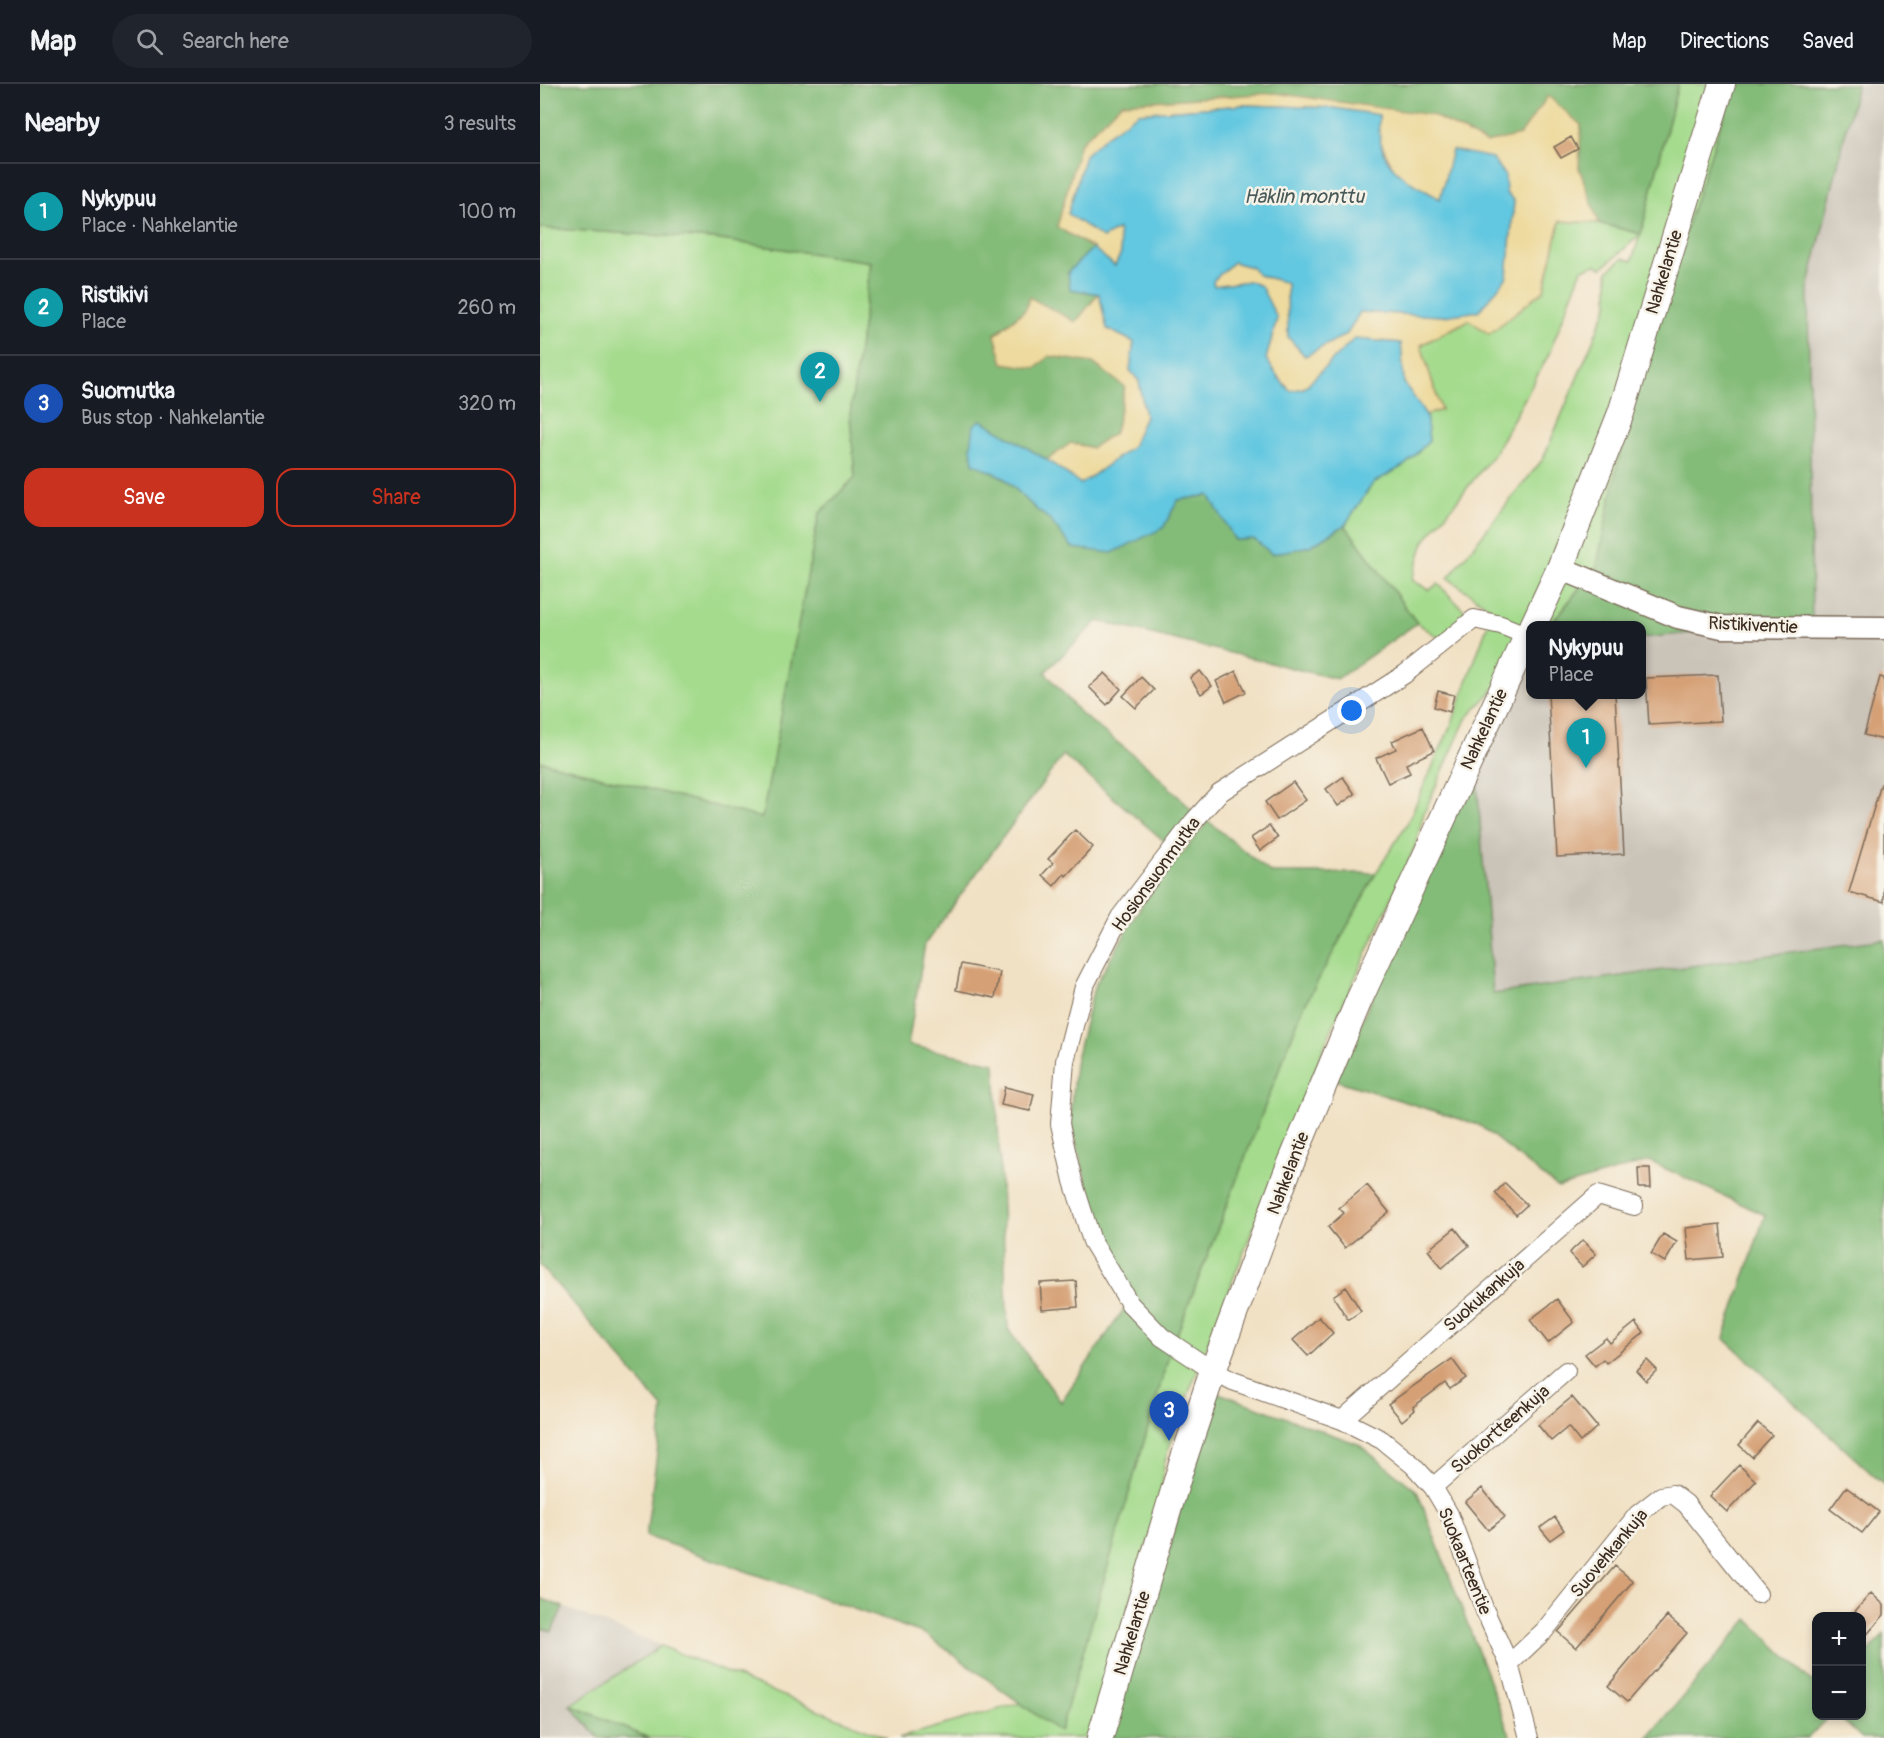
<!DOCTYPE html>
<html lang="en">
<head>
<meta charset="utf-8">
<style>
  :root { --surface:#171b24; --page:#20242c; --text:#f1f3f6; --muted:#9ea1a6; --line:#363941; --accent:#c8321e }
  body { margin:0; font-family:Pangolin,sans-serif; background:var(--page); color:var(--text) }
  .controls { position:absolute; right:18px; bottom:18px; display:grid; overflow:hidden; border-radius:12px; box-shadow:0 3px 9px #0003 }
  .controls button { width:54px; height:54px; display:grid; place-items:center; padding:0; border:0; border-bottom:2px solid var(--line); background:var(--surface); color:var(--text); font:30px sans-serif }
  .you { position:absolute; left:812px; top:627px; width:21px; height:21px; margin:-15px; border:4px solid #fff; border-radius:50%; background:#1a73e8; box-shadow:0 0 0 9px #1a73e833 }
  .badge { display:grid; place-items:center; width:39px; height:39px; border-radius:50%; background:var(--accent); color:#fff; font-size:20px; font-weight:700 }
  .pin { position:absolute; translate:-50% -50px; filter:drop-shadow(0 2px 3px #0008) }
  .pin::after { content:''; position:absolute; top:32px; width:21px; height:18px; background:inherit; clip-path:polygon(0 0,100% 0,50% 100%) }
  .popup { position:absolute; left:986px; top:537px; width:120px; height:78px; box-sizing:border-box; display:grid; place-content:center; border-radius:12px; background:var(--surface); filter:drop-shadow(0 2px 4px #0005); font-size:20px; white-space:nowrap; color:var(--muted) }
  .popup b { font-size:22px; color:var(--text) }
  .popup::after { content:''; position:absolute; left:50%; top:100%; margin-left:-12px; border:12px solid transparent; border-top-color:var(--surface) }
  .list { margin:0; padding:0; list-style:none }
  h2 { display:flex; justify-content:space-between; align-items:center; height:78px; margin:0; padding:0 24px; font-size:26px }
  h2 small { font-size:20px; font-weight:400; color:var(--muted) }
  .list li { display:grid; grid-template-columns:39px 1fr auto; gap:18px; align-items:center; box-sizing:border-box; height:96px; padding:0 24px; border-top:2px solid var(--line) }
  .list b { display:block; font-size:22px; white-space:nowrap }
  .list p { margin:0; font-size:20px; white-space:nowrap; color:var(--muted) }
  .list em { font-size:20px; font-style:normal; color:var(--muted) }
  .actions { display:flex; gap:12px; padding:18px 24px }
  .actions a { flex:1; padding:14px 0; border:2px solid var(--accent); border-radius:18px; text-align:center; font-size:21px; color:var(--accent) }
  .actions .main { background:var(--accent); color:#fff }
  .icon { flex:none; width:33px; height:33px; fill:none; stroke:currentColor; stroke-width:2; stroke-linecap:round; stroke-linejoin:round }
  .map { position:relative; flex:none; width:1344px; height:1654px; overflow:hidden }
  header { display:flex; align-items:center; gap:36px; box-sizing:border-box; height:84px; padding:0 30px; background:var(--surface); border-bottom:2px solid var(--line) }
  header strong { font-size:28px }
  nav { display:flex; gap:33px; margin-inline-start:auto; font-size:21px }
  .search { width:420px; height:54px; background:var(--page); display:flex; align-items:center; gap:15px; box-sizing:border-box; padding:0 21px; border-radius:33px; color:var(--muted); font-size:22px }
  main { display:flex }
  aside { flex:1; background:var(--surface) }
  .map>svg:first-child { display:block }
  .industrial { fill:#cac3b8 }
  .green { fill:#a4db8d; stroke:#708256; stroke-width:1.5 }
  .forest { fill:#83bb78; stroke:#5f724b; stroke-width:1.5 }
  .sand { fill:#eeda9e; stroke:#94825e; stroke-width:1.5 }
  .water { fill:#62c7e0; stroke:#4e787f; stroke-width:1.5 }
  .building { fill:#d5a076 }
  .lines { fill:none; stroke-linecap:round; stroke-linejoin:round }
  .minor-casing { stroke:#7b6a58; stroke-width:20 }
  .tertiary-casing { stroke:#7b6a58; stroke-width:25 }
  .secondary-casing { stroke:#7b6a58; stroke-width:28 }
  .minor { stroke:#fff; stroke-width:18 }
  .tertiary { stroke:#fff; stroke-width:22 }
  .secondary { stroke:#fff; stroke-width:26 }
  .labels { text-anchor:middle; stroke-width:5; stroke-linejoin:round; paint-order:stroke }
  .street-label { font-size:18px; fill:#3b2a1e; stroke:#f7f3e8 }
  .water-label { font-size:20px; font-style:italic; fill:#475958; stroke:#f7f3e8 }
</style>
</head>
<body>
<header>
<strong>Map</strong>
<div class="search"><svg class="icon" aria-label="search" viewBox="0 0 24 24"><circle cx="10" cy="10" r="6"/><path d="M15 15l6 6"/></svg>Search here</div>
<nav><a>Map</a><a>Directions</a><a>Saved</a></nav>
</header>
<main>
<aside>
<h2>Nearby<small>3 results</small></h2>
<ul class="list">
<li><span class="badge" style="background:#0f9aa8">1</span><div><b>Nykypuu</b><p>Place · Nahkelantie</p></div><em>100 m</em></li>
<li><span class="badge" style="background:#0f9aa8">2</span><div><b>Ristikivi</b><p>Place</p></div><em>260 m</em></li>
<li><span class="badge" style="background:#1a4fb4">3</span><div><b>Suomutka</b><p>Bus stop · Nahkelantie</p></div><em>320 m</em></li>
</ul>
<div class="actions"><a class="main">Save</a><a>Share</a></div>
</aside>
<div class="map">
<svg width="1344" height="1654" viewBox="0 0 1344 1654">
  <rect width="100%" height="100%" fill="#f7f3e8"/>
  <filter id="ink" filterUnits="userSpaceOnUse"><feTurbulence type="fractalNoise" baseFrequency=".0167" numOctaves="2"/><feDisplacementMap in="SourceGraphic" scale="12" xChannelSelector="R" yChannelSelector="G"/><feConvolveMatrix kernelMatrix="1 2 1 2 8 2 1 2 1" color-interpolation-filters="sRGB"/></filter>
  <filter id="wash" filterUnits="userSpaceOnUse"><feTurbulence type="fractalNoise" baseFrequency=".008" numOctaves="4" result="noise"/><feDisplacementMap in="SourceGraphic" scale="24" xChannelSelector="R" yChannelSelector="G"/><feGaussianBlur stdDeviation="1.35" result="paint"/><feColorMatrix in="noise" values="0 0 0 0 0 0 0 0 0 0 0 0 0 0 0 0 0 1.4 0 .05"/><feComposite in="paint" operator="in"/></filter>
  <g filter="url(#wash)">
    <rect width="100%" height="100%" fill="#f1e1c4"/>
    <!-- industrial -->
    <path class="industrial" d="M1317 0H1344V855L953 911 936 684 990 566V610H1102V554L1272 537 1268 205Z
      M23 1523 121 1562 30 1621 59 1654H0V1544L12 1546Z"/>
    <!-- green -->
    <path class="green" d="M1138 0H1195L1178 48 1063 451 1057 482 1010 541 990 542V566L926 635 884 729 875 763 786 958 637 1339 624 1380 621 1415 549 1654H359L480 1619 519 1647 629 1271 762 926 836 789 867 740 912 639 953 526 908 494 1003 375 1068 221V187L1083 174 1092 177 1100 151 1062 184 1056 181 1042 185 1008 272 954 370 884 458 872 496 889 506 898 500 926 528 901 555 877 539 805 441 833 399 865 381 889 357 886 331 901 326 881 261 929 236 1004 206 1020 137 1059 139 1101 150Z
      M0 144 174 155 331 178 310 331 315 393 279 430 222 735 0 677Z
      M121 1562 347 1654H109L30 1621Z"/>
    <!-- forest -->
    <path class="forest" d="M0 0H1138L1101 150 1059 139 1039 84 1041 41 946 59 892 31 517 143 553 164 528 188 559 209 536 238 486 225 455 250 509 272 553 279 585 303 575 348 552 364 531 359 507 376 441 336 433 379 463 393 496 425 509 435 533 464 623 444 638 416 670 411 695 456 714 455 732 470 770 462 805 441 877 539 797 595 558 537 505 588 540 629 610 684 654 728 629 761 523 671 385 860 368 961 455 979 468 1245 521 1318 591 1215 558 1144 530 1035 535 979 554 903 603 819 668 737 731 789H836L762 926 629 1271 520 1648 385 1550 106 1452 123 1324 0 1181V677L222 734 279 430 315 393 310 331 331 178 174 155 0 144Z
      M1195 0H1317L1268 205 1272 537 1102 554V542H1010L1057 482 1093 304 1178 48Z
      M936 684 953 910 1344 855V1401L1184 1254 1225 1131 1109 1077 1018 1104 939 1041 795 996Z
      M676 1308 818 1360 877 1407 971 1654H570Z
      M0 1514 23 1523 12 1547 0 1544Z
      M1208 1535 1276 1602V1632H1289L1268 1654H1108Z
      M1344 1550V1654H1322L1298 1632H1322V1577Z
      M30 1621 109 1654H59Z"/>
    <!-- sand -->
    <path class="sand" d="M736 9 892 31 946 59 980 51 1008 12 1041 41 1039 84 1059 139 1020 137 1004 206 949 250 929 236 881 261 901 326 886 331 864 299 861 259 814 255 764 304 751 307 738 293 726 275 737 234 709 197 674 202 673 197 693 178 711 183 719 191 747 199 748 253 765 272 807 250 820 228 904 232 967 193 974 117 966 109 964 92 900 115 856 90 838 53 839 32 794 24 705 21 598 29 578 145 581 169 575 182 553 164 517 143 540 59 582 19Z
      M559 209 567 245 594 258 590 286 599 297 605 332 592 364 541 400 507 376 531 359 552 364 575 348 585 303 553 279 509 272 496 284 463 279 455 251 486 225 489 213 536 238Z"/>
    <!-- water -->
    <path class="water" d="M705 21 794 24 839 31C836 83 860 92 900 115L912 66 952 74 965 92 966 109 974 117 967 193 939 227 904 232 820 228 807 250 765 272 748 253 747 199 719 191 711 183 693 178 673 197 674 202 709 197 721 202 737 234 726 275 738 293 750 307 764 304 814 255 861 259 864 299 886 331 889 357 865 381 833 399 805 441 770 462 732 470 714 455 695 456 669 411 638 416 623 444 572 469 533 464 509 435 496 425 463 393 433 379 431 363 434 341 441 336 507 376 541 400 592 363 605 332 599 297 590 286 594 258 567 245 559 210 530 205 528 188 553 164 575 182 581 169 578 145 563 154 528 130 545 71 566 52 598 29Z"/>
    <g id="blocks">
      <!-- building -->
      <path class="building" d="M1031 53 1038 65 1021 74 1014 63Z
        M660 587 672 602 661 610 650 594Z
        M696 587 706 608 686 618 676 597Z
        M565 589 581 605 567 621 549 603Z
        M1178 591 1181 637 1109 641 1106 594Z
        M601 593 614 606 596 624 583 612Z
        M1340 593 1344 594V656L1324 651Z
        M898 607 914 611 910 628 894 623Z
        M1008 610H1075L1084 770 1017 773Z
        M883 643 894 667 866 680 870 689 848 699 836 674 856 665 852 657Z
        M803 693 815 710 798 722 786 705Z
        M753 698 766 716 737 736 725 718Z
        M1341 700H1344V818L1309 808Z
        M729 742 738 754 720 767 711 754Z
        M535 746 553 763 526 792 524 790 514 802 502 791 513 779 508 775Z
        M421 880 460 888 455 914 416 906Z
        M465 1003 494 1010 490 1027 461 1021Z
        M1098 1084H1110L1111 1104H1099Z
        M965 1099 987 1121 976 1131 955 1109Z
        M827 1101 849 1128 805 1164 788 1143 804 1129 799 1124Z
        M1180 1140 1183 1173 1149 1176 1146 1144Z
        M915 1144 929 1162 902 1184 888 1166Z
        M1123 1150 1137 1158 1125 1178 1111 1170Z
        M1043 1156 1056 1170 1042 1183 1029 1169Z
        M536 1197 538 1223 502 1226 500 1199Z
        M806 1203 821 1227 808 1236 793 1212Z
        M1017 1215 1034 1238 1008 1259 990 1236Z
        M779 1233 793 1249 768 1272 753 1256Z
        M1096 1238 1104 1249 1066 1279 1063 1275 1055 1282 1045 1270 1066 1254 1070 1259Z
        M912 1275 926 1294 910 1305 905 1299 873 1323 875 1326 862 1337 848 1320Z
        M1107 1276 1117 1286 1106 1297 1096 1286Z
        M1032 1313 1057 1343 1040 1358 1028 1343 1011 1357 998 1341Z
        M1218 1339 1232 1351 1212 1373 1199 1361Z
        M1199 1381 1216 1397 1187 1428 1170 1412Z
        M1306 1403 1339 1428 1322 1449 1290 1425Z
        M942 1404 965 1433 948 1446 925 1418Z
        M1015 1433 1024 1446 1010 1456 1000 1444Z
        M1075 1482 1093 1497 1036 1564 1018 1548Z
        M1331 1509 1344 1521V1531L1322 1556V1533H1310Z
        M1127 1532 1147 1549 1087 1618 1068 1602Z"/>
    </g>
  </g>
  <g filter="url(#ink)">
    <use href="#blocks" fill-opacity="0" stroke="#7b6a58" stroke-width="1.5"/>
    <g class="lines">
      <!-- minor casing -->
      <g class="minor-casing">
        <path id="minor" d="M988 552 961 541 934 535 865 590 679 709 653 738 580 833 544 903 525 977 520 1040 533 1097 552 1157 590 1220 622 1253 673 1287 693 1297 802 1336 842 1356 873 1381 893 1403 909 1430 945 1527 969 1580 989 1654
          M802 1336 1058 1111 1094 1122
          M893 1403 1026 1287
          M969 1580 1004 1547 1098 1430 1121 1412 1133 1410 1146 1420 1218 1510"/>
      </g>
      <!-- tertiary casing -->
      <g class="tertiary-casing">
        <path id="tertiary" d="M1020 484 1138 533 1182 543 1344 544"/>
      </g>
      <!-- secondary casing -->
      <g class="secondary-casing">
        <path id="secondary" d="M993 542 1020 484 1081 329 1182 0
          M560 1654 641 1383 673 1287 746 1091 819 916 990 546"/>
      </g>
      <!-- minor -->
      <use href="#minor" class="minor"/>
      <!-- tertiary -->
      <use href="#tertiary" class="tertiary"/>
      <!-- secondary -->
      <use href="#secondary" class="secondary"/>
    </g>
  </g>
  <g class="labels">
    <!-- street labels -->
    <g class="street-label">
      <text transform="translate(1124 188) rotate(-73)" y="6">Nahkelantie</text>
      <text transform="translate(1213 541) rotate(3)" y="6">Ristikiventie</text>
      <text transform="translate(944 645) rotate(-65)" y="6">Nahkelantie</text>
      <text transform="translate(616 790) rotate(-54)" y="6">Hosionsuonmutka</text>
      <text transform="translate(748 1089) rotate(-69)" y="6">Nahkelantie</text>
      <text transform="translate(944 1211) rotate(-41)" y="6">Suokukankuja</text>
      <text transform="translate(960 1345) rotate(-41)" y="6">Suokortteenkuja</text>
      <text transform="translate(1069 1469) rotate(-50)" y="6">Suovehkankuja</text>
      <text transform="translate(925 1477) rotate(68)" y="6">Suokaarteentie</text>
      <text transform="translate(592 1549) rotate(-73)" y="6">Nahkelantie</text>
    </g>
    <!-- water labels -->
    <g class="water-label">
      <text x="764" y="119">Häklin monttu</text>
    </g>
  </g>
</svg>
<div class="controls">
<button>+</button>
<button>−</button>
</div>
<div class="you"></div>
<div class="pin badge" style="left:1046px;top:684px;background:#0f9aa8">1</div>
<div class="popup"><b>Nykypuu</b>Place</div>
<div class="pin badge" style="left:280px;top:318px;background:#0f9aa8">2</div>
<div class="pin badge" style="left:629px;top:1357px;background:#1a4fb4">3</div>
</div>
</main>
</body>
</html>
